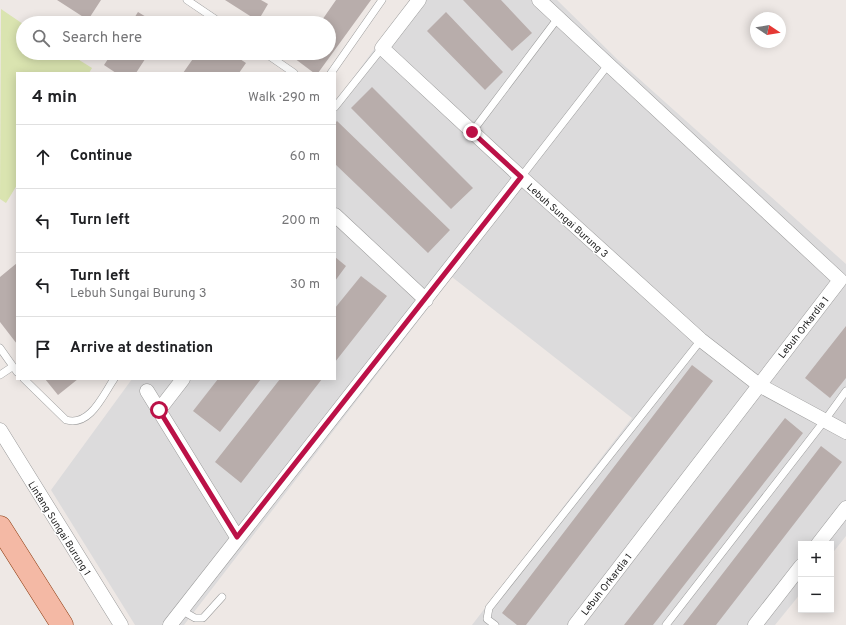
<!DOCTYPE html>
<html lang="en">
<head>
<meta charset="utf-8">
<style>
  :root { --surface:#fff; --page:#f2f2f2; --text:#202124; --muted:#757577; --line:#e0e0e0 }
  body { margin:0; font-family:Overpass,sans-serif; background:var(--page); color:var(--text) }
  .controls { position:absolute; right:12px; bottom:12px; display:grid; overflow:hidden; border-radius:0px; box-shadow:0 2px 10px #0003 }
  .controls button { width:36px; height:36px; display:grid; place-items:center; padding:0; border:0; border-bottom:1px solid var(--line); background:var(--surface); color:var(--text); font:20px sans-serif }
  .compass { position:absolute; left:750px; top:12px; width:36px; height:36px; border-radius:50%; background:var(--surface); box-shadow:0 2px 10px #0003; rotate:102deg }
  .stop { position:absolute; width:12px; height:12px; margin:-9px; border:3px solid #bb1147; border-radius:50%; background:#fff }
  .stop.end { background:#bb1147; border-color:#fff; box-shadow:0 1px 4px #0008 }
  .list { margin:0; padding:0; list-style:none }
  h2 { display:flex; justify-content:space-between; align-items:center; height:52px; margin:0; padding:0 16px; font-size:17px }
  h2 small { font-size:13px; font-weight:400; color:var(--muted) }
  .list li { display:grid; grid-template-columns:26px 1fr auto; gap:12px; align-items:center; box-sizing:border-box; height:64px; padding:0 16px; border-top:1px solid var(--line) }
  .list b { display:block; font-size:15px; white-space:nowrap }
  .list p { margin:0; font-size:13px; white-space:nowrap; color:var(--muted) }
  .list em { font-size:13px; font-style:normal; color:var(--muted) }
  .icon { flex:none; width:22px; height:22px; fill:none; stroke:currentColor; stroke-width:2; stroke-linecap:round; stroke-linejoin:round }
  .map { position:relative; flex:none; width:846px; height:625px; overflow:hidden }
  .search { position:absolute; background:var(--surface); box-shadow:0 2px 10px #0003; left:16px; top:16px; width:320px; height:44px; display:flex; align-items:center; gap:10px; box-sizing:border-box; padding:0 14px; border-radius:22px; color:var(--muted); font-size:15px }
  .panel { position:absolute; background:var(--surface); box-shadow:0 2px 10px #0003; left:16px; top:72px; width:320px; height:308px; border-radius:0px }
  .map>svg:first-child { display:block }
  .residential { fill:#dcdbdc }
  .grass { fill:#dae4b0 }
  .building { fill:#b8adab }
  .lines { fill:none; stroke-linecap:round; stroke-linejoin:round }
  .lane-casing { stroke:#9b9b9b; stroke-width:8 }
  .street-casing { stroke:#9b9b9b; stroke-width:15 }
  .primary-casing { stroke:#8c390d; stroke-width:23 }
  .lane { stroke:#fff; stroke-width:7 }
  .street { stroke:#fff; stroke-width:14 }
  .primary { stroke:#f4b9a5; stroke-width:22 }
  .route { stroke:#bb1147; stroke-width:5 }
  .labels { text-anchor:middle; stroke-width:3; stroke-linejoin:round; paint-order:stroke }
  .street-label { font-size:10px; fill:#1e1e1e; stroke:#fff }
</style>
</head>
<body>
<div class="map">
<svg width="846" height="625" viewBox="0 0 846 625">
  <rect width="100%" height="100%" fill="#eee8e5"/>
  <!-- residential -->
  <path class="residential" d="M410 0H557L618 60 846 264V536L831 555V544H801V593L775 625H472L632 418 452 277 184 625H135L51 490 132 379H335V103Z"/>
  <!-- grass -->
  <path class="grass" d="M1 9 23 24V53H68L92 68 89 73H17V185L6 203 0 199Z"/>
  <!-- building -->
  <path class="building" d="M57 0H101L88 20Z
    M225 0H261L268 4 258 21Z
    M336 0H371L318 73H314L294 58 298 53H329V23H320Z
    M463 0H501L532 33 512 51Z
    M138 12 156 23H131Z
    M446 12 503 72 485 90 427 31Z
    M112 53H149L136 73H116L104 65Z
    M197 53H231L246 63 239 73H183Z
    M372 87 473 188 451 209 351 108Z
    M337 121 450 230 428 253 335 164V123Z
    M335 257 346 266 335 281Z
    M17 263V344L0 322V277Z
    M361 276 387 296 335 362V308Z
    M846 326V378L830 398 805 378Z
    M692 365 713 381 526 625H517L502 613Z
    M45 379H78L58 395Z
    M218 379H261L220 432 193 411Z
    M280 379H322L241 483 215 462Z
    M785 418 803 433 653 625H624Z
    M821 446 842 462 716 625H683Z"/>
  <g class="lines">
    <!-- lane casing -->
    <g class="lane-casing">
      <path id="lane" d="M187 0 221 23
        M265 53 294 73
        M331 73 382 0
        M335 107 382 48
        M472 132 558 18
        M521 177 608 65
        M0 348 17 372
        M0 375 12 367
        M24 379 66 420C90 427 103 395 114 379
        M181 610 195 618H203L222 597
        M495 625 487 619 489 608 701 340
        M666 625 825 420 846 391"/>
    </g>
    <!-- street casing -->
    <g class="street-casing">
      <path id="street" d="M419 0 382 48 521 177 701 340 759 385 846 432
        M539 0 840 280 575 625
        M335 215 426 300
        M147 391 237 537
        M159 410 183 379
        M0 430 121 625
        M818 544 846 508
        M170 625 521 177
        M755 625 801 566"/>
    </g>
    <!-- primary casing -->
    <g class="primary-casing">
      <path id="primary" d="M0 527 62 625"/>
    </g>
    <!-- lane -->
    <use href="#lane" class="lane"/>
    <!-- street -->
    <use href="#street" class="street"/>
    <!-- primary -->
    <use href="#primary" class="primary"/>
  </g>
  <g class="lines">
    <!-- route -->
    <path class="route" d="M159 410 237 537 521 177 472 132"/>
  </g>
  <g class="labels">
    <!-- street labels -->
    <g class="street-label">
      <text transform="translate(568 220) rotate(42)" y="4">Lebuh Sungai Burung 3</text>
      <text transform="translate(803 327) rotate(-52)" y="4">Lebuh Orkardia 1</text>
      <text transform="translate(60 528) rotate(58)" y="4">Lintang Sungai Burung 1</text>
      <text transform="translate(606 584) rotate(-52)" y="4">Lebuh Orkardia 1</text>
    </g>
  </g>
</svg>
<div class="controls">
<button>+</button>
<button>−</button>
</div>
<svg class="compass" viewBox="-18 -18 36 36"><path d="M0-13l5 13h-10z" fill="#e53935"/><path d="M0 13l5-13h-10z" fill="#757577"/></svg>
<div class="stop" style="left:159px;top:410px"></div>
<div class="stop end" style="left:472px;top:132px"></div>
<div class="search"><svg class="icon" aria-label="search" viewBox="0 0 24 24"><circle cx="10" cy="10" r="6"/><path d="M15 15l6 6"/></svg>Search here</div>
<section class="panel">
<h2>4 min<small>Walk · 290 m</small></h2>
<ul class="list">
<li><svg class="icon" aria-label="ahead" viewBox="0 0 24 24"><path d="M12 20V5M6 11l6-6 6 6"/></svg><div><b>Continue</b></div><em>60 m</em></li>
<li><svg class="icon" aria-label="left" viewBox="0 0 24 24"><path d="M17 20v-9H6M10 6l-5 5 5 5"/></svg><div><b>Turn left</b></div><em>200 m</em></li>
<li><svg class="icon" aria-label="left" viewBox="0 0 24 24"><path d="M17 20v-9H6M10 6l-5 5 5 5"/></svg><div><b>Turn left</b><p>Lebuh Sungai Burung 3</p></div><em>30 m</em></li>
<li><svg class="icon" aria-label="arrive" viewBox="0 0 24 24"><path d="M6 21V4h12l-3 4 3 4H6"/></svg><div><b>Arrive at destination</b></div></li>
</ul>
</section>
</div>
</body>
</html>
